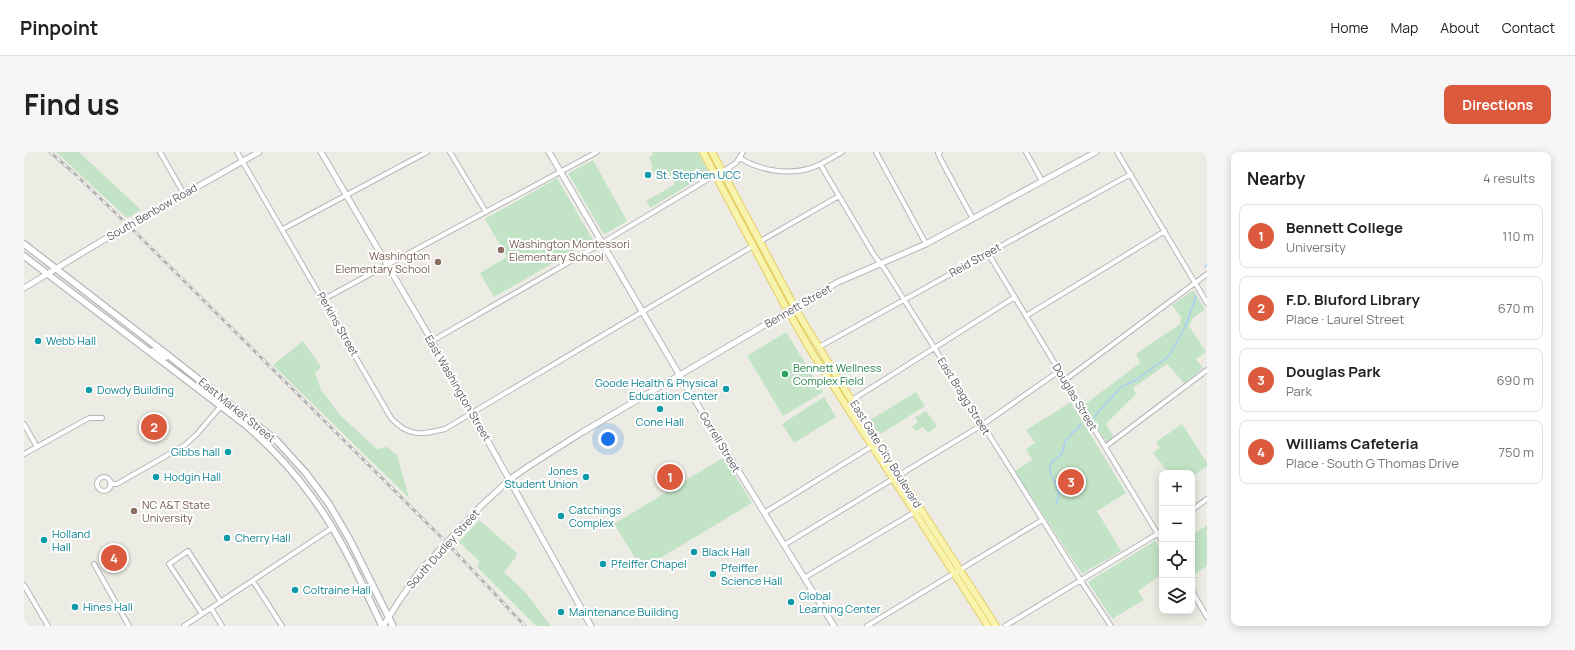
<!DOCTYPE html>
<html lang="en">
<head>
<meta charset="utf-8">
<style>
  :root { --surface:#fff; --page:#f6f6f6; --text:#222; --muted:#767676; --line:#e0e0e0; --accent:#db593d }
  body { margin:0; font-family:Manrope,sans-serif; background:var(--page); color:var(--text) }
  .controls { position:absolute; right:12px; bottom:12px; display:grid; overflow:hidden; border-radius:8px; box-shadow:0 2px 10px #0003 }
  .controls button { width:36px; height:36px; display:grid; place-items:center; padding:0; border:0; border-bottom:1px solid var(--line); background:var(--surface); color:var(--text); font:20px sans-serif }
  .you { position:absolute; left:584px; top:287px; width:14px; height:14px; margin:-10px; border:3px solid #fff; border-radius:50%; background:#1a73e8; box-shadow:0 0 0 6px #1a73e833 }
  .badge { display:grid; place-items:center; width:26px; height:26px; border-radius:50%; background:var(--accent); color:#fff; font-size:13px; font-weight:700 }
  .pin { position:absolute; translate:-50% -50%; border:2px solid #fff; box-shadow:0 1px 4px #0006 }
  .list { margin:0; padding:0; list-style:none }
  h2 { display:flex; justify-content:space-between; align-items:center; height:52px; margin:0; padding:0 16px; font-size:17px }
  h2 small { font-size:13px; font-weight:400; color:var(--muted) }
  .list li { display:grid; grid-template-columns:26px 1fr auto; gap:12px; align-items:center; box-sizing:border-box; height:64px; margin:0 8px 8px; padding:0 8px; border:1px solid var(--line); border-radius:8px }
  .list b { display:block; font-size:15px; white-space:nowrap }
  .list p { margin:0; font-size:13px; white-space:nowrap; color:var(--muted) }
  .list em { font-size:13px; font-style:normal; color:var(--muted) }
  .icon { flex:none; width:22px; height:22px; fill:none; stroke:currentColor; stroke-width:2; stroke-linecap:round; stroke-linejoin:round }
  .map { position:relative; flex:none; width:1183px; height:474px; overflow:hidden; border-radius:8px }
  header { display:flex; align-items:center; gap:24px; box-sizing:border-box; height:56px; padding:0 20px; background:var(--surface); border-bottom:1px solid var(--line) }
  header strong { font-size:19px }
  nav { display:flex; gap:22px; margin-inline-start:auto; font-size:14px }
  .intro { display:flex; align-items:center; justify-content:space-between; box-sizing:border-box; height:96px; padding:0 24px }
  h1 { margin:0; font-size:28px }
  .button { padding:10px 18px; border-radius:8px; background:var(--accent); color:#fff; font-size:14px; font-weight:700 }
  main { display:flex; gap:24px; padding:0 24px }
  aside { flex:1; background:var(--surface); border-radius:8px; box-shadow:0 2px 10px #0003 }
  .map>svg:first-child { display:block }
  .green { fill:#c3e3c6 }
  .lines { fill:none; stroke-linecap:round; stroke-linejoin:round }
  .stream { stroke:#aacef8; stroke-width:1.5 }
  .minor-casing { stroke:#b4b6ba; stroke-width:6 }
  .tertiary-casing { stroke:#b4b6ba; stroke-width:7 }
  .secondary-casing { stroke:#b3b6ba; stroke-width:8 }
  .primary-casing { stroke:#e5ce65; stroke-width:8 }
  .minor { stroke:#fff; stroke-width:4 }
  .tertiary { stroke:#fff; stroke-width:5 }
  .secondary { stroke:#fff; stroke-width:5.5 }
  .primary { stroke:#f8f4ae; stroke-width:6 }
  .rail-casing { stroke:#b4b5b5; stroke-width:3 }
  .rail { stroke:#fff; stroke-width:1.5; stroke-dasharray:4.5; stroke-linecap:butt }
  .culture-dot { fill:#0f9aa8; stroke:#fff; stroke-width:1.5 }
  .education-dot { fill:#8d6e63; stroke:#fff; stroke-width:1.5 }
  .leisure-dot { fill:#2e9e5b; stroke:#fff; stroke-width:1.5 }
  .labels { text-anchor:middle; stroke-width:4; stroke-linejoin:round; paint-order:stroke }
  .culture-label { font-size:11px; fill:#0d838f; stroke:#fff; text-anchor:start }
  .street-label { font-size:11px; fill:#5c5f63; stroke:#fff }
  .education-label { font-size:11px; fill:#785e54; stroke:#fff; text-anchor:start }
  .leisure-label { font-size:11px; fill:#27864d; stroke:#fff; text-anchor:start }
</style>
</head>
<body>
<header>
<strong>Pinpoint</strong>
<nav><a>Home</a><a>Map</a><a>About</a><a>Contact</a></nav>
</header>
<div class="intro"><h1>Find us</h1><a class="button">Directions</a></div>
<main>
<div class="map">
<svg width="1183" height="474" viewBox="0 0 1183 474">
  <rect width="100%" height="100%" fill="#edece4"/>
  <!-- green -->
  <path class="green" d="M32 0H55L117 58 103 66Z
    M628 0H674L685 21 626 56 622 49 650 33V30L644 20 633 27 627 16 629 14 625 6 629 3Z
    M569 8 603 69 581 82 579 81 545 23V21Z
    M533 26 569 88 470 145 456 121 483 105 461 67Z
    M1168 139H1170L1181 157 1169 166 1165 174 1182 200 1172 207 1179 216 1160 231 1143 212 1109 236 1112 242 1082 272 1090 285 1083 291 1060 253 1116 211 1112 202 1156 172 1157 165 1148 153Z
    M762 180 799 240 759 264 723 204Z
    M279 189 297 215 291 221 297 238 318 265 353 297 363 295 373 303 385 346 249 213Z
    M892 240 901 254 855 283 846 268Z
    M800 245 812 265 770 291 758 272Z
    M1047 250 1102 341 1073 359 1097 399 1058 422 991 319 1008 308 1002 297 1011 291 1002 278Z
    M902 259 913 274 904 281 899 275 892 279 888 274 894 270 891 265Z
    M1158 272 1183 311V314L1168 325V321H1145L1129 301 1136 296 1132 290Z
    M700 305 728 351 618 417 590 372Z
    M455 368 493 401 492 405 480 420 501 440 527 474H512L453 415 456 410 435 390Z
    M1183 373V414L1168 424V383Z
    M1131 389 1138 400V422L1114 439 1120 448 1088 467 1064 430Z"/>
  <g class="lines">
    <!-- stream -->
    <path class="stream" d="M1181 115 1183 112
      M1070 265 1097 235 1112 228 1145 204 1161 175 1172 144
      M1032 353 1035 342 1032 332 1026 321V313L1030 308 1036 304 1039 299 1041 289 1057 272"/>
    <!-- minor casing -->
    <g class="minor-casing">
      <path id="minor" d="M136 0 160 42
        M213 0 367 266C384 285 398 283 421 277L729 94
        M426 0 462 60
        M852 0 902 92
        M916 0 914 1 916 6 949 67
        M1002 0 1018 29
        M1093 0 1183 151
        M716 6C735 18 762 23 784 17 796 14 807 6 818 0
        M796 12 850 103 862 119 1057 429 1087 474
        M698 20 712 11 719 0
        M259 77 403 0
        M735 90 815 44
        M964 101 1138 389
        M300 147 573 0
        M1002 164 1141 79
        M408 189 578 91 691 23
        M795 195 1107 22
        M1041 228 1183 122
        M828 248 991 145
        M0 272 13 295
        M1081 295 1183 218
        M0 302 65 266H78
        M73 332a7 7 0 1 1 14 0a7 7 0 1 1-14 0Z
        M86 332H93L161 293 173 282 202 248
        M1168 358 1183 347
        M740 361 850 293
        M760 393 958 273 1035 219
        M70 412 105 474
        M780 426 896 357
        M229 429 258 474
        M0 433 24 474
        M1168 439 1183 465
        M187 456 198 474
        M178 462 145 412 164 399 197 450
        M160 474 308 376
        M843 474 1018 368
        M981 474 1138 379"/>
    </g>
    <!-- tertiary casing -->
    <g class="tertiary-casing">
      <path id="tertiary" d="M297 0 408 189 567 474
        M525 0 656 224 810 474
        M0 136 76 90 235 0
        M359 474 375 449 395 420 458 353 486 327 505 314 557 281 814 130 902 92 1072 0"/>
    </g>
    <!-- secondary casing -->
    <g class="secondary-casing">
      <path id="secondary" d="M0 92 145 204 253 289 282 321 305 352 326 388 369 474
        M0 104 219 271C245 293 268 317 288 345 317 384 337 430 358 474
        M129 199 138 205H142L144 203"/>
    </g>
    <!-- primary casing -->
    <g class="primary-casing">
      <path id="primary" d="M679 0 760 152 787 199 964 474
        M688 0 775 163 854 291 972 474"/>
    </g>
    <!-- minor -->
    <use href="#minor" class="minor"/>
    <!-- tertiary -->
    <use href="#tertiary" class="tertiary"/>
    <!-- secondary -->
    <use href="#secondary" class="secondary"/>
    <!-- primary -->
    <use href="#primary" class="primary"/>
    <!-- rail casing -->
    <g class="rail-casing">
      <path id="rail" d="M26 0 49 20 108 77 423 391 501 474"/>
    </g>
    <!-- rail -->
    <use href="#rail" class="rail"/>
  </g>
  <!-- markers -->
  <g class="culture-dot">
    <circle cx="624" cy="23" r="4"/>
    <circle cx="14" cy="189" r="4"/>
    <circle cx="702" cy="237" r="4"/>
    <circle cx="65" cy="238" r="4"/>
    <circle cx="636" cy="257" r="4"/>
    <circle cx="204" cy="300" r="4"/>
    <circle cx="132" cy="325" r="4"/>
    <circle cx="562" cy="325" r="4"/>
    <circle cx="537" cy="364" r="4"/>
    <circle cx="203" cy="386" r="4"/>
    <circle cx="20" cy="388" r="4"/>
    <circle cx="670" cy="400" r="4"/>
    <circle cx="579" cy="412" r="4"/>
    <circle cx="689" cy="422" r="4"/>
    <circle cx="271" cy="438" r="4"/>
    <circle cx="767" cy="450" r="4"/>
    <circle cx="51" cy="455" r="4"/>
    <circle cx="537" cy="460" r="4"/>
  </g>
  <g class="education-dot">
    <circle cx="477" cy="98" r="4"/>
    <circle cx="414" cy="110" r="4"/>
    <circle cx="110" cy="359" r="4"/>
  </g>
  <circle class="leisure-dot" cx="761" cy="222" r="4"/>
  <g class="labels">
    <!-- culture labels -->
    <g class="culture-label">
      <text x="632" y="27">St. Stephen UCC</text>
      <text x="22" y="193">Webb Hall</text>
      <text x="694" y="235" text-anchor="end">Goode Health &amp; Physical<tspan x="694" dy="13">Education Center</tspan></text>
      <text x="73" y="242">Dowdy Building</text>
      <text x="636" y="274" text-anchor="middle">Cone Hall</text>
      <text x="196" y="304" text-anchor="end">Gibbs hall</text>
      <text x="554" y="323" text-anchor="end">Jones<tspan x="554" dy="13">Student Union</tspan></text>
      <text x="140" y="329">Hodgin Hall</text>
      <text x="545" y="362">Catchings<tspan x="545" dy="13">Complex</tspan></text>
      <text x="28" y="386">Holland<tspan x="28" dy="13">Hall</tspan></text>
      <text x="211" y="390">Cherry Hall</text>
      <text x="678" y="404">Black Hall</text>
      <text x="587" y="416">Pfeiffer Chapel</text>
      <text x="697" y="420">Pfeiffer<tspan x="697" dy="13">Science Hall</tspan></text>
      <text x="279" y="442">Coltraine Hall</text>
      <text x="775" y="448">Global<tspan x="775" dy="13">Learning Center</tspan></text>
      <text x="59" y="459">Hines Hall</text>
      <text x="545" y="464">Maintenance Building</text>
    </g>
    <!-- street labels -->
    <g class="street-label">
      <text transform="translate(128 60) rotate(-30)" y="4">South Benbow Road</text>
      <text transform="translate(951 108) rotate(-29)" y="4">Reid Street</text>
      <text transform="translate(774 154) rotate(-30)" y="4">Bennett Street</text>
      <text transform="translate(314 172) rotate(60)" y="4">Perkins Street</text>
      <text transform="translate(434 236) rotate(60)" y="4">East Washington Street</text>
      <text transform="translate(940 244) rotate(58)" y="4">East Bragg Street</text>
      <text transform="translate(1051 245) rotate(59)" y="4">Douglas Street</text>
      <text transform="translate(213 258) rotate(39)" y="4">East Market Street</text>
      <text transform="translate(696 290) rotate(59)" y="4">Gorrell Street</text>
      <text transform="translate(862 302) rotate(58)" y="4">East Gate City Boulevard</text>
      <text transform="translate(419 397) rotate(-48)" y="4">South Dudley Street</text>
    </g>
    <!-- education labels -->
    <g class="education-label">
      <text x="485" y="96">Washington Montessori<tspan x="485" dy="13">Elementary School</tspan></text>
      <text x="406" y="108" text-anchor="end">Washington<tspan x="406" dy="13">Elementary School</tspan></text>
      <text x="118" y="357">NC A&amp;T State<tspan x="118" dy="13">University</tspan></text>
    </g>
    <!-- leisure labels -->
    <g class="leisure-label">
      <text x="769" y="220">Bennett Wellness<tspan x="769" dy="13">Complex Field</tspan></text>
    </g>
  </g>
</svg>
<div class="controls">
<button>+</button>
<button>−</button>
<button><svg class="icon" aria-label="locate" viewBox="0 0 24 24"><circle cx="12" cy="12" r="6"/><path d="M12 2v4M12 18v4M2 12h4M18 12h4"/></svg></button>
<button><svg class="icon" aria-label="layers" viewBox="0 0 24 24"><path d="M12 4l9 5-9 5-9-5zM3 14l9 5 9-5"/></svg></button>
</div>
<div class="you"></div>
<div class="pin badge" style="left:646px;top:325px">1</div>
<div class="pin badge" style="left:130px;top:275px">2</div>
<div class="pin badge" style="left:1047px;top:330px">3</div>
<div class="pin badge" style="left:90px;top:406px">4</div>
</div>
<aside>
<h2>Nearby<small>4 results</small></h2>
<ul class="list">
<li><span class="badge">1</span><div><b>Bennett College</b><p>University</p></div><em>110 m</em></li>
<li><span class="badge">2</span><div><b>F.D. Bluford Library</b><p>Place · Laurel Street</p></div><em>670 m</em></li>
<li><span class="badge">3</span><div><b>Douglas Park</b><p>Park</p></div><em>690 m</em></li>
<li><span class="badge">4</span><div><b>Williams Cafeteria</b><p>Place · South G Thomas Drive</p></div><em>750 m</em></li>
</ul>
</aside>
</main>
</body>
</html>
